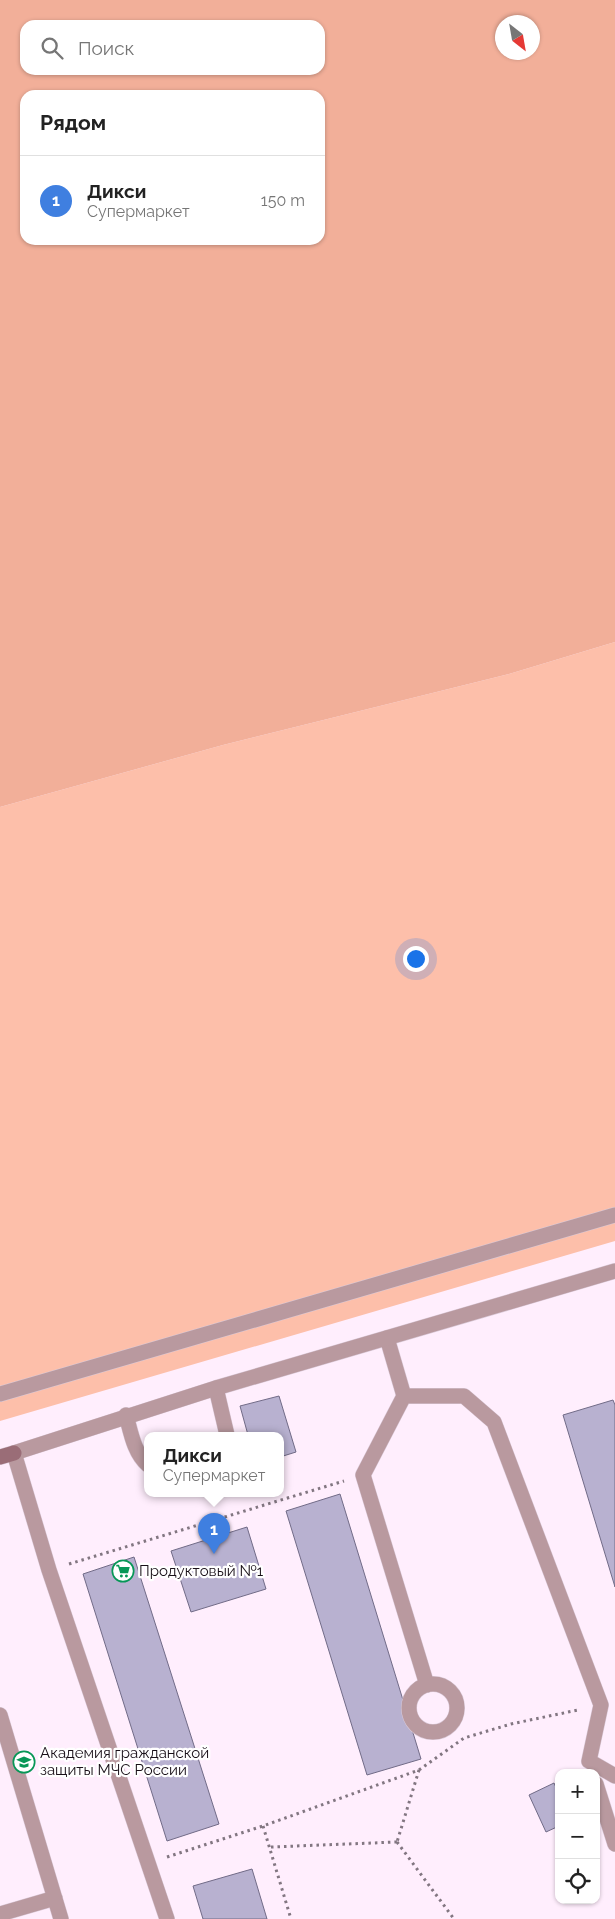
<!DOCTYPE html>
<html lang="ru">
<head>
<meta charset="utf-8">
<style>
  :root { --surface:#fff; --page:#f2f2f2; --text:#222; --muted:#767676; --line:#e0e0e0; --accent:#db2777 }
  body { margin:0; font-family:Raleway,sans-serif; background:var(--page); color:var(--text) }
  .controls { position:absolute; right:15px; bottom:15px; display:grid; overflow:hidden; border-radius:10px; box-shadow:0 1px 4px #0004 }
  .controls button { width:45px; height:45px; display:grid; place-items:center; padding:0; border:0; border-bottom:1px solid var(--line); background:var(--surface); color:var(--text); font:25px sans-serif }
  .compass { position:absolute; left:495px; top:15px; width:45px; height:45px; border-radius:50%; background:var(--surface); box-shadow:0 1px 4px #0004; rotate:149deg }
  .you { position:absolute; left:415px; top:958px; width:18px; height:18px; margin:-12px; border:4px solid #fff; border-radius:50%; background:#1a73e8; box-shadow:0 0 0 8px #1a73e833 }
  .badge { display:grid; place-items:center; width:32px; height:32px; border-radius:50%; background:var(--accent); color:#fff; font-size:16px; font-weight:700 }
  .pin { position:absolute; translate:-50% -41px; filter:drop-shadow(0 1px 2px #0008) }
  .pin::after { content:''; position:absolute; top:26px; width:18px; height:15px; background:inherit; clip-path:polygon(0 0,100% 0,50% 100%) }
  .popup { position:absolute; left:144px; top:1432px; width:140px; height:65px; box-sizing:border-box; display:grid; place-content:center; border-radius:10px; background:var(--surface); filter:drop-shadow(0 1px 4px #0005); font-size:16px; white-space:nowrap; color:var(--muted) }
  .popup b { font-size:19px; color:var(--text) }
  .popup::after { content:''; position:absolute; left:50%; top:100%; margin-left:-10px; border:10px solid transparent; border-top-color:var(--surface) }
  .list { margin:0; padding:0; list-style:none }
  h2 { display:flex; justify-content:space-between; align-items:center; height:65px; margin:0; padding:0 20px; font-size:21px }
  h2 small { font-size:16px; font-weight:400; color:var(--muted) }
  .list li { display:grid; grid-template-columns:32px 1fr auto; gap:15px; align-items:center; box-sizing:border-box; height:90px; padding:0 20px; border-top:1px solid var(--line) }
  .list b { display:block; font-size:19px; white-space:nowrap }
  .list p { margin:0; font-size:16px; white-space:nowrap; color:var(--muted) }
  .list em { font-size:16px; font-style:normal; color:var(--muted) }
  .icon { flex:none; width:28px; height:28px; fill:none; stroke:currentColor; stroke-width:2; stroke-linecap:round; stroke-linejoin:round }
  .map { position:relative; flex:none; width:615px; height:1919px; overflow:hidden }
  .search { position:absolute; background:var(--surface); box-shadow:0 1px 4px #0004; left:20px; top:20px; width:305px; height:55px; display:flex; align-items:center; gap:12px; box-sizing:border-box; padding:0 18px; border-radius:15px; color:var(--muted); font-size:19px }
  .panel { position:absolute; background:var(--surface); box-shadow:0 1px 4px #0004; left:20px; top:90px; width:305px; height:155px; border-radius:15px }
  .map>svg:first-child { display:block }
  .green { fill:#fdbfaa }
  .forest { fill:#f2af99; fill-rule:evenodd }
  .building { fill:#b8b1d0; stroke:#716b87 }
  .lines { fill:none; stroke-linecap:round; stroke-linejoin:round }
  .lane-casing { stroke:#dacad8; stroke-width:16 }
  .street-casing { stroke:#dacad8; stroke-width:16 }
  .secondary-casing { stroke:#dacad8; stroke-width:16 }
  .path { stroke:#827681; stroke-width:3; stroke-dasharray:2.5 4; stroke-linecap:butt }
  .lane { stroke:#b9999f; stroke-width:15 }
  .street { stroke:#b9999f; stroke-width:15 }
  .secondary { stroke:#9a6d77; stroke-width:15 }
  .labels { text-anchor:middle; stroke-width:4.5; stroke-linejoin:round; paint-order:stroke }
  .poi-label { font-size:15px; fill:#191018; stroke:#fff; text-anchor:start }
</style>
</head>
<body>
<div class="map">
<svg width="615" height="1919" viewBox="0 0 615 1919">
  <rect width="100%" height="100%" fill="#ffeefd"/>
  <!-- green -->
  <path class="green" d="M615 642V1241L0 1421V807L223 745 509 674Z"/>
  <!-- forest -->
  <path class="forest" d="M0 0H615V642L509 674 223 745 0 807ZM502 22H532V52H502ZM25 25H320V70H25ZM25 95H320V240H25Z"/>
  <!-- building -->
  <path class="building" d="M279 1396 296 1452 280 1457V1435H248L240 1406Z
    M613 1400 615 1405V1587L563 1415Z
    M340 1494 421 1759 367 1775 286 1511Z
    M247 1527 266 1589 191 1612 171 1551Z
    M134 1557 219 1824 167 1841 83 1574Z
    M554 1783 559 1794V1826L546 1832 529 1795Z
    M252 1869 267 1919H203L193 1886Z"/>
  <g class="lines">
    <!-- lane casing -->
    <g class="lane-casing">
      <path id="lane" d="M387 1338 404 1396 363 1475 427 1685
        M216 1388 227 1435
        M0 1394 615 1215
        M404 1396H464L494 1422 601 1705 589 1761 615 1776
        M126 1415C131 1433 134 1453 148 1465
        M14 1453 49 1570 167 1919
        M409 1708a24 24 0 1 1 48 0a24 24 0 1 1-48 0Z
        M0 1715 61 1919
        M596 1784 615 1844
        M0 1914 55 1898"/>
    </g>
    <!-- street casing -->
    <g class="street-casing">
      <path id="street" d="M14 1453 216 1388 615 1271"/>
    </g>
    <!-- secondary casing -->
    <g class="secondary-casing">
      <path id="secondary" d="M0 1457 14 1453"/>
    </g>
    <!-- path -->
    <path class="path" d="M69 1564 344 1481
      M419 1770 464 1738 511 1724 578 1710
      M263 1826 291 1919
      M397 1842 454 1919
      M271 1847 397 1842
      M167 1857 263 1826 419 1770 397 1842"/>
    <!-- lane -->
    <use href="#lane" class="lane"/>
    <!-- street -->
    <use href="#street" class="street"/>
    <!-- secondary -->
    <use href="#secondary" class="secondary"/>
  </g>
  <!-- icons -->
  <defs>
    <g id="supermarket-ring" transform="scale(1.125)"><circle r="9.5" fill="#fff" stroke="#079757" stroke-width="1.5"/><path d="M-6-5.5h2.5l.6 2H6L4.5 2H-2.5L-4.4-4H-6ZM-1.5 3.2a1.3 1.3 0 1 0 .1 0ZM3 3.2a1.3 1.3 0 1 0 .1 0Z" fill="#079757"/></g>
    <g id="university-ring" transform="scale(1.125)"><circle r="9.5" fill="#fff" stroke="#079757" stroke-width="1.5"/><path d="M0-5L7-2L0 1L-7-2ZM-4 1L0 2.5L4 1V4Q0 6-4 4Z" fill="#079757"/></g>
  </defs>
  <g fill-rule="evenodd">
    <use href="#supermarket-ring" x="123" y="1571"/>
    <use href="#university-ring" x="24" y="1762"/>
  </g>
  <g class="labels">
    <!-- poi labels -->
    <g class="poi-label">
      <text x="139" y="1576">Продуктовый №1</text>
      <text x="40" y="1758">Академия гражданской<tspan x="40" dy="17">защиты МЧС России</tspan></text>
    </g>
  </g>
</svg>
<div class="controls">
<button>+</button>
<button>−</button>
<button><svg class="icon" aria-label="locate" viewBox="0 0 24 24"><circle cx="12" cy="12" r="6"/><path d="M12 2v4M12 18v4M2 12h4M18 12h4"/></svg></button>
</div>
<svg class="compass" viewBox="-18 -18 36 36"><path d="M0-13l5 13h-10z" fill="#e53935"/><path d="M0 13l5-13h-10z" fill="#767676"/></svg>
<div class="you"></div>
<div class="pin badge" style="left:214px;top:1554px;background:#3f7fe0">1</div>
<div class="popup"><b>Дикси</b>Супермаркет</div>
<div class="search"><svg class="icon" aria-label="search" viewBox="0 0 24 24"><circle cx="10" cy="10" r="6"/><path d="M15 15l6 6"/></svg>Поиск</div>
<section class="panel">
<h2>Рядом<small></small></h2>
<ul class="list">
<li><span class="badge" style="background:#3f7fe0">1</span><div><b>Дикси</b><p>Супермаркет</p></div><em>150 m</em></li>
</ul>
</section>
</div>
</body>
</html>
